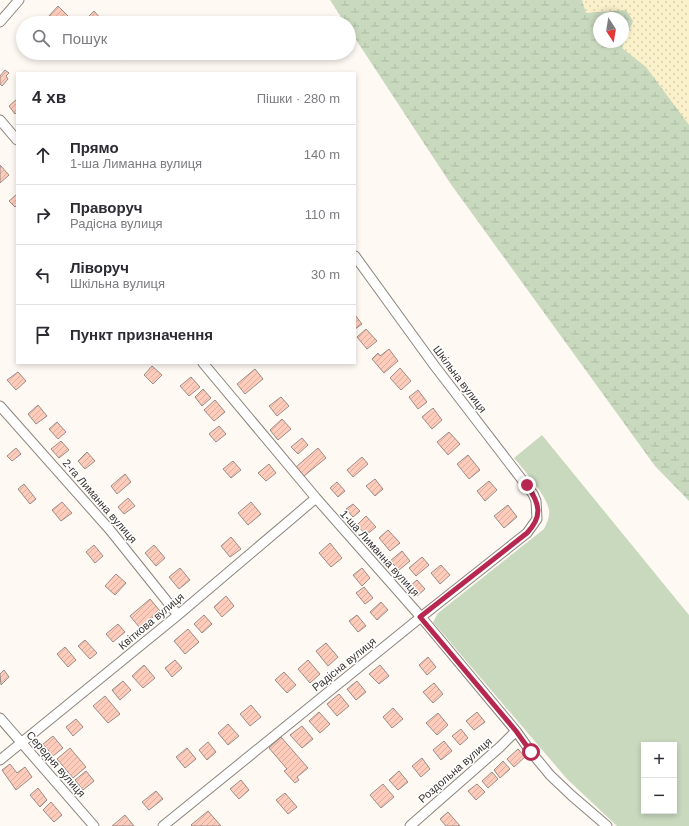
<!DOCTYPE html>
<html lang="uk">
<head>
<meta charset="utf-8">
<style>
  :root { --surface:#fff; --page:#f7f7f7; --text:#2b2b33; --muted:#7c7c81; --line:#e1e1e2 }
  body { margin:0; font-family:Arial,sans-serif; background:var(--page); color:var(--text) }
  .controls { position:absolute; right:12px; bottom:12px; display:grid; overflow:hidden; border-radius:0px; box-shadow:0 2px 6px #0003 }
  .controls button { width:36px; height:36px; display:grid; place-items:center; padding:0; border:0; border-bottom:1px solid var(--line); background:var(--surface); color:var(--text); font:20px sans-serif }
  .compass { position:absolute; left:593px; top:12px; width:36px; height:36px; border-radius:50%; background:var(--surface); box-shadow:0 2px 6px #0003; rotate:168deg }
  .stop { position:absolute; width:12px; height:12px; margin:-9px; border:3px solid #b72750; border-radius:50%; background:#fff }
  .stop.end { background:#b72750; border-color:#fff; box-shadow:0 1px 4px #0008 }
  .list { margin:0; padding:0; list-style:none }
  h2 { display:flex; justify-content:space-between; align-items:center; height:52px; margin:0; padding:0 16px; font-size:17px }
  h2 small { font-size:13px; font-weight:400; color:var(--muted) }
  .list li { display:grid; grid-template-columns:26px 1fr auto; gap:12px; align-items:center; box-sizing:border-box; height:60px; padding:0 16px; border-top:1px solid var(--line) }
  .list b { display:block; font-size:15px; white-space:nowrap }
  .list p { margin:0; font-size:13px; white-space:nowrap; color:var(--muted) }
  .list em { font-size:13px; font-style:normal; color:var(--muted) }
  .icon { flex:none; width:22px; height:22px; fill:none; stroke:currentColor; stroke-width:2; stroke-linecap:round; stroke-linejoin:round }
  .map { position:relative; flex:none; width:689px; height:826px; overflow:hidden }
  .search { position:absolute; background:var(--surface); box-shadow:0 2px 6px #0003; left:16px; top:16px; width:340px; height:44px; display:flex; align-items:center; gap:10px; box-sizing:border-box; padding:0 14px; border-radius:22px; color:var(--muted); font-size:15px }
  .panel { position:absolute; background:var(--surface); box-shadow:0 2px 6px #0003; left:16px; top:72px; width:340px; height:292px; border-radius:0px }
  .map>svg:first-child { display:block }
  .green { fill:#c8d9be; fill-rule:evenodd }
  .wetland { fill:url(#wetland-marsh); fill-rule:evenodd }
  .sand { fill:url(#sand-dots) }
  .building { fill:url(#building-hatch); stroke:#988c87 }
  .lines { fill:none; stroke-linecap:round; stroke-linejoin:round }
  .minor-casing { stroke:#8c847c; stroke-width:11 }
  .minor { stroke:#fff; stroke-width:9 }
  .route { stroke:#b72750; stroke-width:5 }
  .labels { text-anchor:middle; stroke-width:3; stroke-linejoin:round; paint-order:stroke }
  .street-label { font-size:11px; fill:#373330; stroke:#fff }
</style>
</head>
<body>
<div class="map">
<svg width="689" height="826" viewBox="0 0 689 826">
  <defs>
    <pattern id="wetland-marsh" width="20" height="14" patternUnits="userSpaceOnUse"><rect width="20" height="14" fill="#c8d9be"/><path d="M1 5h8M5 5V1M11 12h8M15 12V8" fill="none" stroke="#acbba4"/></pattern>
    <pattern id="sand-dots" width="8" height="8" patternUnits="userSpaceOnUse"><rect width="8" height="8" fill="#faf1cb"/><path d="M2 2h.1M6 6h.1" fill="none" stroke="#d7cfaf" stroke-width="1.8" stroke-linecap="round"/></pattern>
    <pattern id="building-hatch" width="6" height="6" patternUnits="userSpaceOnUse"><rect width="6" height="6" fill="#fcb"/><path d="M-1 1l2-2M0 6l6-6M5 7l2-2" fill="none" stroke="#dbb0a1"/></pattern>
  </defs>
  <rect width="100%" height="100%" fill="#fef9f3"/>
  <!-- green -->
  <path class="green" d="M542 435 689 615V826H617L567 779 433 622 438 613 544 529C547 523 550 517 549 510 547 496 524 470 514 458ZM644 745H674V811H644Z"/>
  <!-- wetland -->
  <path class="wetland" d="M330 0H689V501L655 466 450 183 349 29V23H345ZM599 18H623V42H599Z"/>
  <!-- sand -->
  <path class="sand" d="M582 0H689V125L646 67 622 48 633 21 626 10 586 13Z"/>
  <!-- building -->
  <path class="building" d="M58 6 70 18 65 23H55L48 17Z
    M94 11 101 19 97 23H94L88 17Z
    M116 53H131L125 60Z
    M5 70 9 73 6 76 8 79 2 86 0 84V76Z
    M17 99V112L15 114 9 106Z
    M0 165 9 175 0 183Z
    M17 194V205L15 207 9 201Z
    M355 315 362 324 355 329Z
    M366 329 377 341 367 349 357 337Z
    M389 349 398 361 384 373 372 359 378 353 380 356Z
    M152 366 162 375 153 384 144 375Z
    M400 368 411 381 401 390 390 378Z
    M255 369 263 379 245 394 237 384Z
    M18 372 26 381 16 390 7 380Z
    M191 377 200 387 189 396 180 386Z
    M203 389 211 398 202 406 195 397Z
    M418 390 427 402 418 409 409 397Z
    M281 397 289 406 277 416 269 406Z
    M215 400 225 412 214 421 204 410Z
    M38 405 47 416 36 424 28 414Z
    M433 408 442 420 432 429 422 417Z
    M282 419 291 429 278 440 270 430Z
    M57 422 66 432 58 439 49 429Z
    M219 426 226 434 216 442 209 434Z
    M449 432 460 444 448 455 437 442Z
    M302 438 308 445 298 454 291 447Z
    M61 441 69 450 59 458 51 449Z
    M16 448 21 454 12 461 7 456Z
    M318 448 326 458 304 476 296 467Z
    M87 452 95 461 85 469 78 461Z
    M468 455 480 470 469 479 457 464Z
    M362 457 368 464 353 477 347 470Z
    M233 461 241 470 231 478 223 469Z
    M269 464 276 473 266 481 258 473Z
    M125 474 131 482 117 494 111 486Z
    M375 479 383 489 375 496 366 486Z
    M489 481 497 490 485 501 477 491Z
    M337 482 345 491 338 497 330 488Z
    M24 484 36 499 30 504 18 489Z
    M128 498 135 506 124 514 118 507Z
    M62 502 72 513 61 521 52 510Z
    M251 502 261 514 248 525 238 513Z
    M353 504 360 511 353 517 346 509Z
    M508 505 517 517 504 528 494 516Z
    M366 516 376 527 366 535 357 525Z
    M388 530 400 543 390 551 379 538Z
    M231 537 241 549 230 557 221 546Z
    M330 543 342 558 331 567 319 553Z
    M94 545 103 556 95 563 86 552Z
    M154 545 165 558 156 566 145 553Z
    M402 551 410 561 399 570 390 561Z
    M422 557 429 565 416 576 409 568Z
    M441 565 450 575 440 584 431 573Z
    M180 568 190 580 179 589 169 577Z
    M362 568 370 578 362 586 353 575Z
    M116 574 126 583 115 595 105 586Z
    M417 580 425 589 417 596 409 587Z
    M364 587 373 598 365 604 356 593Z
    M226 596 234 606 222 617 214 607Z
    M150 599 160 611 140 628 130 616Z
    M381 602 388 610 377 620 370 612Z
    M204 615 212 624 202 633 194 624Z
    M357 615 366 626 358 632 349 621Z
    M118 624 125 632 113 642 106 634Z
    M188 629 199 642 185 654 174 641Z
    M85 640 97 653 90 659 78 646Z
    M326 643 338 657 328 666 316 651Z
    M65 647 76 660 68 667 57 654Z
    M428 657 436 667 427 675 419 665Z
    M175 660 182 668 172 677 165 668Z
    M308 660 320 674 310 683 298 669Z
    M144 665 155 678 143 688 132 676Z
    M380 665 389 676 379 684 369 674Z
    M4 670 9 677 1 685 0 674Z
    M284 672 296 685 287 693 275 680Z
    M123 681 131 690 120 700 112 690Z
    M357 681 366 692 356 700 347 689Z
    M434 683 443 694 433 703 423 692Z
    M339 694 349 706 337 716 327 704Z
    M105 696 120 714 108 723 93 706Z
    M251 705 261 717 250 726 240 714Z
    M393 708 403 719 392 728 383 717Z
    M319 712 330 724 320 733 309 721Z
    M477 712 485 722 474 730 466 721Z
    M438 713 448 725 437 735 426 723Z
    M76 719 83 727 73 736 66 727Z
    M228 724 239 736 228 745 218 733Z
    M302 726 313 739 302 748 290 735Z
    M461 729 468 738 460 745 452 736Z
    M53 736 63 748 53 756 43 744Z
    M281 737 308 768 297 777 299 780 295 783 284 771 287 769 269 748Z
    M444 741 452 751 441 760 433 750Z
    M208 742 216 752 207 760 199 750Z
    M70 748 86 767 73 778 57 759Z
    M187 748 196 759 185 768 176 757Z
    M518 749 525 757 514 767 507 759Z
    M422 758 430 769 421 777 412 766Z
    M503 761 510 769 500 778 494 770Z
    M10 764 17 773 25 767 32 777 16 790 2 770Z
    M86 771 94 781 83 790 75 780Z
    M399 771 408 782 398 790 389 780Z
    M492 772 498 779 488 788 482 781Z
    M241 780 249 790 239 799 230 789Z
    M383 784 394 797 381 808 370 795Z
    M477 784 485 792 476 800 468 791Z
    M38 788 47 800 40 807 30 795Z
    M156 791 163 799 149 810 142 802Z
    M285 793 297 807 288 814 276 800Z
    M51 802 62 815 54 822 43 810Z
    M208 811 221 826H192L191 825Z
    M448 812 460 826H446L440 819Z
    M125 815 134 826H112Z"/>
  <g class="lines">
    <!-- minor casing -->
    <g class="minor-casing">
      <path id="minor" d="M0 22 19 0
        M0 120 17 140
        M203 363 316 498 421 617 516 731 531 752 550 775 571 795 607 826
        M0 406 110 530 178 615
        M0 718 94 826
        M0 760 178 615 316 498
        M163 826 421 617 527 533 537 519 536 501 533 494 434 365 355 256
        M410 826 500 747 516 731"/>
    </g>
    <!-- minor -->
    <use href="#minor" class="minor"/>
  </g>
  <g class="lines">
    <!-- route -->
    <path class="route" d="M527 485C540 504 543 516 527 533L420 617 516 731 531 752"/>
  </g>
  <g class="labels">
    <!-- street labels -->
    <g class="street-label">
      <text transform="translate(460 379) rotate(53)" y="4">Шкільна вулиця</text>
      <text transform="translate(100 501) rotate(49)" y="4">2-га Лиманна вулиця</text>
      <text transform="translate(380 553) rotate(48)" y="4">1-ша Лиманна вулиця</text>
      <text transform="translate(151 621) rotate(-40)" y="4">Квіткова вулиця</text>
      <text transform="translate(344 664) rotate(-39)" y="4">Радісна вулиця</text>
      <text transform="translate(56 764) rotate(49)" y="4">Середня вулиця</text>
      <text transform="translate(455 770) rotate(-41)" y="4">Роздольна вулиця</text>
    </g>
  </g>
</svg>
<div class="controls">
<button>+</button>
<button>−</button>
</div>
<svg class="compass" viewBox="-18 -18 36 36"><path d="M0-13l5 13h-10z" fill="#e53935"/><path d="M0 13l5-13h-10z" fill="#7c7c81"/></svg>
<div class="stop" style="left:531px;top:752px"></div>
<div class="stop end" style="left:527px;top:485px"></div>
<div class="search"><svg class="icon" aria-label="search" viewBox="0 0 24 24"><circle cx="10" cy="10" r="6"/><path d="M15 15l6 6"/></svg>Пошук</div>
<section class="panel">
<h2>4 хв<small>Пішки · 280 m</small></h2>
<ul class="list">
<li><svg class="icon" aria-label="ahead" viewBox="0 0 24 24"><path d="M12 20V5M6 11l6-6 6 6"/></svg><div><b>Прямо</b><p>1-ша Лиманна вулиця</p></div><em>140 m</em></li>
<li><svg class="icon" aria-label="right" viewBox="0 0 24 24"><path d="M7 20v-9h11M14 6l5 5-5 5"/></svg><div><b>Праворуч</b><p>Радісна вулиця</p></div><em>110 m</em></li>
<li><svg class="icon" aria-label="left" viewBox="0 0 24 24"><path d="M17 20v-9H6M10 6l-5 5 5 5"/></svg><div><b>Ліворуч</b><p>Шкільна вулиця</p></div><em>30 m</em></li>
<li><svg class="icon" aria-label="arrive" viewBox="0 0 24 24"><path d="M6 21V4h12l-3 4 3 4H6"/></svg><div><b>Пункт призначення</b></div></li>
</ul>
</section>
</div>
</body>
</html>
